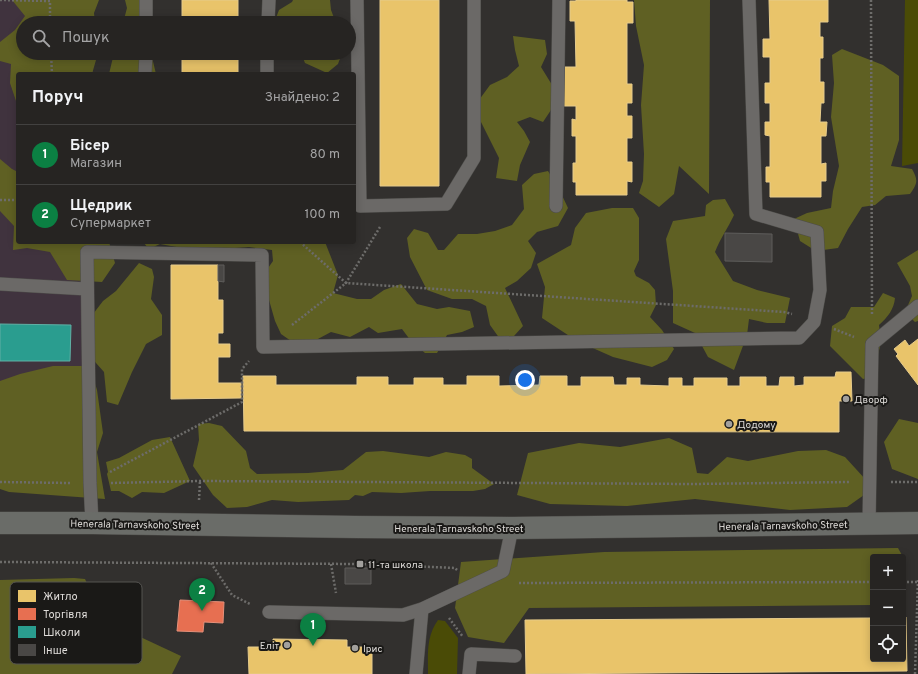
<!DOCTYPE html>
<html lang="uk">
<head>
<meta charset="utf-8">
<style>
  :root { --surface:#262422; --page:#32302f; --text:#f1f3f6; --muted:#a4a4a5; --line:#424140; --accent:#0b8043 }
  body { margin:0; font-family:Overpass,sans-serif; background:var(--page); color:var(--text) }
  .controls { position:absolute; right:12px; bottom:12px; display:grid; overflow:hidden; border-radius:4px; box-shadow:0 2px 10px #0003 }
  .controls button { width:36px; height:36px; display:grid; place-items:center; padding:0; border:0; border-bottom:1px solid var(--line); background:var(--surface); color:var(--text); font:20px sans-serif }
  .you { position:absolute; left:525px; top:380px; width:14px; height:14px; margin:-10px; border:3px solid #fff; border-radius:50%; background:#1a73e8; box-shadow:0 0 0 6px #1a73e833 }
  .badge { display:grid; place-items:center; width:26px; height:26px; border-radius:50%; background:var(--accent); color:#fff; font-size:13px; font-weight:700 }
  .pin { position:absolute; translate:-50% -33px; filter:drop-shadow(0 1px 2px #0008) }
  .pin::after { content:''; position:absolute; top:21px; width:14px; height:12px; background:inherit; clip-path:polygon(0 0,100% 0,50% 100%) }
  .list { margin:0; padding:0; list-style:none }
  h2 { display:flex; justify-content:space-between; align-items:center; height:52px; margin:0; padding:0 16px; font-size:17px }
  h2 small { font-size:13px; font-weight:400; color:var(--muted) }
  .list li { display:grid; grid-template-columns:26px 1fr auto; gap:12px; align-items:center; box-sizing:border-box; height:60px; padding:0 16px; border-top:1px solid var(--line) }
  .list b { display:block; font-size:15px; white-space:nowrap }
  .list p { margin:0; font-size:13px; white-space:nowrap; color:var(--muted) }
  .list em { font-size:13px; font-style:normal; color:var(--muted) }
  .icon { flex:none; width:22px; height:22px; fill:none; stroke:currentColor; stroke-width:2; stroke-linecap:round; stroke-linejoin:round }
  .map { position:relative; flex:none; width:918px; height:674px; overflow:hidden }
  .search { position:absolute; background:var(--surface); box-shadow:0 2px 10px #0003; left:16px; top:16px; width:340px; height:44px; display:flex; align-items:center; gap:10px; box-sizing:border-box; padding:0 14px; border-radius:22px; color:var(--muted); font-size:15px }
  .panel { position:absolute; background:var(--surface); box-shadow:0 2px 10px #0003; left:16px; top:72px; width:340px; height:172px; border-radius:4px }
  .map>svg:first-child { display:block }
  .education { fill:#40333e }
  .green { fill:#4a4b06 }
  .forest { fill:#5f6023 }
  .homes { fill:#e9c46a; stroke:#e6cb8b }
  .shops { fill:#e76f51; stroke:#e5907a }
  .schools { fill:#2a9d8f; stroke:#60b0a5 }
  .building { fill:#494745; stroke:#5e5d5b }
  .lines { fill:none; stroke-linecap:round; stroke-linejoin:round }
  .service-casing { stroke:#4d4c49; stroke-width:14 }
  .secondary-casing { stroke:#4d4c49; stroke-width:23 }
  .path { stroke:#6d6c6a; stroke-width:2.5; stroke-dasharray:2 2; stroke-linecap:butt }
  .service { stroke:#6b6967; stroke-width:13 }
  .secondary { stroke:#6a6c68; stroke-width:22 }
  .poi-dot { fill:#a2a09d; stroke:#1a1917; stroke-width:1.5 }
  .labels { text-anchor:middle; stroke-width:4; stroke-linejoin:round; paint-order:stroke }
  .poi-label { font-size:10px; fill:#dfdcd9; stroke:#1a1917; text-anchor:start }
  .street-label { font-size:10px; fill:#dfdcd9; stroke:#1a1917 }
  .key { fill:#1a1917; stroke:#555451; stroke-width:1 }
  .key-label { font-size:11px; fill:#dfdcd9 }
</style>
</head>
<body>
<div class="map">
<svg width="918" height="674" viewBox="0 0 918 674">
  <rect width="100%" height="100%" fill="#32302e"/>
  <!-- education -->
  <path class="education" d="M0 0H93L23 23V53H93V74H18V242H94L95 409H0Z"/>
  <!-- green -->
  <path class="green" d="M905 0H918V163L902 166Z
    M438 620 445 621 458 638 457 674H428C428 654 426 637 438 620Z"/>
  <!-- forest -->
  <path class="forest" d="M12 0H99L94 13 95 23H23V53H98L92 74H18V107L10 83 11 64 0 61V42L15 30 25 16Z
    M125 0H140L143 23H123L127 8Z
    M293 0H330L331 10 336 23H274L279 10 292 2Z
    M634 0H710L709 194 679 166 674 194 659 207 639 193 643 181 644 154 641 105 644 65 636 26Z
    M513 36 545 40 547 54 541 67 557 93 551 110 543 122 530 117 517 122 524 131 530 142 520 165 517 181 496 178 499 158 479 118V100L490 85 507 77 519 66 515 50Z
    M842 49 883 65 899 76V140L891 166 912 169C918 180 918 183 910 194L886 196 875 205 862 207 848 229 838 248 816 251 800 241 794 219 807 213 831 208 833 191 839 166 831 117 834 83 832 55Z
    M114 53H151L156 74H109Z
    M301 53H342L338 64 327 73 305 63Z
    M0 159 12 169 18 172V242H109L115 263 102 282 67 280 50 252 27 248 13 250 14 226 0 211Z
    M548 171 559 189 568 208 558 226 537 232 528 241 536 253 531 268 517 281 505 288 523 326 514 336 500 339 490 325 486 306 472 299H452L427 290 410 257 407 238 414 229 428 233 438 250H444L458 234H477L495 231 512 225 524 209 522 185 534 174Z
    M725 199 734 215C728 228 720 239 715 252L733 281 757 290 790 298 785 323H767L749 319 747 335 734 370 708 357 695 333 673 323V291L666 239 673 221 705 216 706 205 713 200Z
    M612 208H633L639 218V260L634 271 636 276 649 283 655 290 656 305 650 317 662 330 674 349 667 360 652 367 613 357 577 341 542 318 545 287 537 264 571 245 575 228 586 213Z
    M143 242H325L338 275 333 293 357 299H371L384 290 401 284 417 304 437 309 449 307 470 311 474 327 462 332 447 335 437 353H425L411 341 402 329 378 333 369 327 350 337 331 332 301 348 281 334 275 321 269 300 266 271 273 261 272 250 249 247 222 249 182 248 160 244 149 249Z
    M918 250V321L915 322 905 312 912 296 910 286 897 263Z
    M139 263 152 269 154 277 151 299 162 315V335L146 344 132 372 118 405 107 402 104 372 88 354 90 318 103 301 116 291Z
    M883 293 895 298C894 309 888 317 879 325L881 342 873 377 863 379 830 346 832 326 845 318 851 307H874Z
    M53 366H86L92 373 97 390 103 433 97 452 105 499 9 492 0 489V381L20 374Z
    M899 419 918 423V479L892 469 884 442Z
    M209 423 222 426 246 451 250 468 257 474 308 473 343 470 366 452 383 451 429 457 446 452 465 455 472 459V468L494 484 485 489 473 491H430L401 493 372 492 363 496 355 495 349 500 298 502 272 500 247 507 227 508 213 495 193 466 199 440 198 424Z
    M170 437 190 481 164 493 142 492 132 498 119 491H111L107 474 108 472 106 462 119 458 152 440Z
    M669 438 692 448 697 473 708 474 727 457 748 461 798 451 826 450 845 457 866 480 864 495 847 507 790 510 695 499 627 506 550 504 517 495 528 453 579 443 620 447Z
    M898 548 903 557H873V605L529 608 504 643 468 637 455 608 461 562 604 552Z
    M903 557 906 563 903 599Z
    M74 578 85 579 104 620 181 656 172 674H0V580Z"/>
  <!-- homes -->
  <path class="homes" d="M182 0H238V23H182Z
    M380 0H439V186H380Z
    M576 0H627V2H633V23H627V84H632V103H627V116H632V138H627V162H632V182L627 181V195H576V182H573V163H576V136H572V119L576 120V106H564V67H576L575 21H570V1H576Z
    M769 0H828V22H820V37H823V58H820V82H824V103H821L820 122H827L826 136H821V164L826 163V181H821V197H770V182H766V167H770V136L765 135V122H770V103H765V83H770V57H763V39H770Z
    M182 53H238V74H182Z
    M171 265H218V300H223V333H218V344H230V357H218V383H241V398L171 399Z
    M918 339V385L896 356 898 354 894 349 905 340 909 346Z
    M836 372H851L852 401H839V432L244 431 243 376H276V385H357V377H388V385H414V378H443V385H467V376H499V386L539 385 540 376H567V386H581V377H613L614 385H627V378H640V385L669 386V378H682V386H694V378H727V386H740V377H766V386H779L780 377H794V386L804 385V377H835Z
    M903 617H906L907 671 526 674 525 620 873 618V659H903Z
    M273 639 347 640V647H372V674H249L248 647H273Z"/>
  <!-- shops -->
  <path class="shops" d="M180 600 224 602 223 623 204 622 203 632 177 631Z"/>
  <!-- schools -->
  <path class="schools" d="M0 324 71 325 70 361H0Z"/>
  <!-- building -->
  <path class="building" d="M725 233 772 234V262L725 261Z
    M218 265H224V282L218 281Z
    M345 568H371V584H345Z"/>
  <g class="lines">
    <!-- service casing -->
    <g class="service-casing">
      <path id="service" d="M357 0 360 206 446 204 474 158V0
        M146 23V0
        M268 23 269 0
        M145 74 146 53
        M267 74V53
        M556 206 559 0
        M0 284 87 289
        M92 523 90 483 87 252 262 255 263 347 799 338 814 322 820 290 817 232 756 214 749 0
        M869 525 872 344 918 306
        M269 612 403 615 422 609
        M416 674 422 609 503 571 512 528
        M469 674 471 654 515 656"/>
    </g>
    <!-- secondary casing -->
    <g class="secondary-casing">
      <path id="secondary" d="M0 523H92L356 527 512 528 918 523"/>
    </g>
    <!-- path -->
    <path class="path" d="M0 0 50 1V23
      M871 0 872 315
      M51 53 52 74
      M0 200H18
      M300 242 346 283 784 312 792 314
      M292 325 346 283 380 227
      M834 329 854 337
      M110 472 242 402V369L249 361
      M0 482 70 483
      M891 482H918
      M111 483 200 481 693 484 850 482
      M199 500 200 481
      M0 562 360 564 455 568 457 570
      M211 563 232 595 250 604
      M331 564 336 593
      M903 582H918
      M519 583 873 582
      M449 618 463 637
      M915 674 918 579"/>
    <!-- service -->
    <use href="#service" class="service"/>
    <!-- secondary -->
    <use href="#secondary" class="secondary"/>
  </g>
  <!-- markers -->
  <g class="poi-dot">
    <circle cx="846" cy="399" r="4"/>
    <circle cx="729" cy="424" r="4"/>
    <rect x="356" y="560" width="8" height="8" rx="2"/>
    <circle cx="287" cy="645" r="4"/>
    <circle cx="355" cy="648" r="4"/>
  </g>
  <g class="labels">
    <!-- poi labels -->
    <g class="poi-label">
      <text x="854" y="403">Дворф</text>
      <text x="737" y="428">Додому</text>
      <text x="368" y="568">11-та школа</text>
      <text x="279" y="649" text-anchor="end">Еліт</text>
      <text x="363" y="652">Ірис</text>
    </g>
    <!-- street labels -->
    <g class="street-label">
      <text transform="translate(135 524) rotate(1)" y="4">Henerala Tarnavskoho Street</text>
      <text transform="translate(783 525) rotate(-1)" y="4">Henerala Tarnavskoho Street</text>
      <text x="459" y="532">Henerala Tarnavskoho Street</text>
    </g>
  </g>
  <!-- legend -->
  <rect x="10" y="582" width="132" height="82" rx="6" class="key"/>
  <rect x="18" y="590" width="18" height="12" fill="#e9c46a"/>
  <rect x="18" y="608" width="18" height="12" fill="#e76f51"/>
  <rect x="18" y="626" width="18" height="12" fill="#2a9d8f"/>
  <rect x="18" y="644" width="18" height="12" fill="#494745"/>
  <g class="key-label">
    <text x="43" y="600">Житло</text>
    <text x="43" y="618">Торгівля</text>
    <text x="43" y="636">Школи</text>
    <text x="43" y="654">Інше</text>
  </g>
</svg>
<div class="controls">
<button>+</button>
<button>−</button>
<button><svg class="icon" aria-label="locate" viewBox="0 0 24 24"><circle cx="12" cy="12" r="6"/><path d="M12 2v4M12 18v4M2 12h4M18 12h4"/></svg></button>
</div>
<div class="you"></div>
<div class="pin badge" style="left:313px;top:646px">1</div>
<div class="pin badge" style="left:202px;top:611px">2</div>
<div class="search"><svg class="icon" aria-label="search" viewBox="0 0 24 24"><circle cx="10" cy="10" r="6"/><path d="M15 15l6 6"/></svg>Пошук</div>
<section class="panel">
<h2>Поруч<small>Знайдено: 2</small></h2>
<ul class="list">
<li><span class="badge">1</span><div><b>Бісер</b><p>Магазин</p></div><em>80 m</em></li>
<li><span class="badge">2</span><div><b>Щедрик</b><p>Супермаркет</p></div><em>100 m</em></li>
</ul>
</section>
</div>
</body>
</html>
